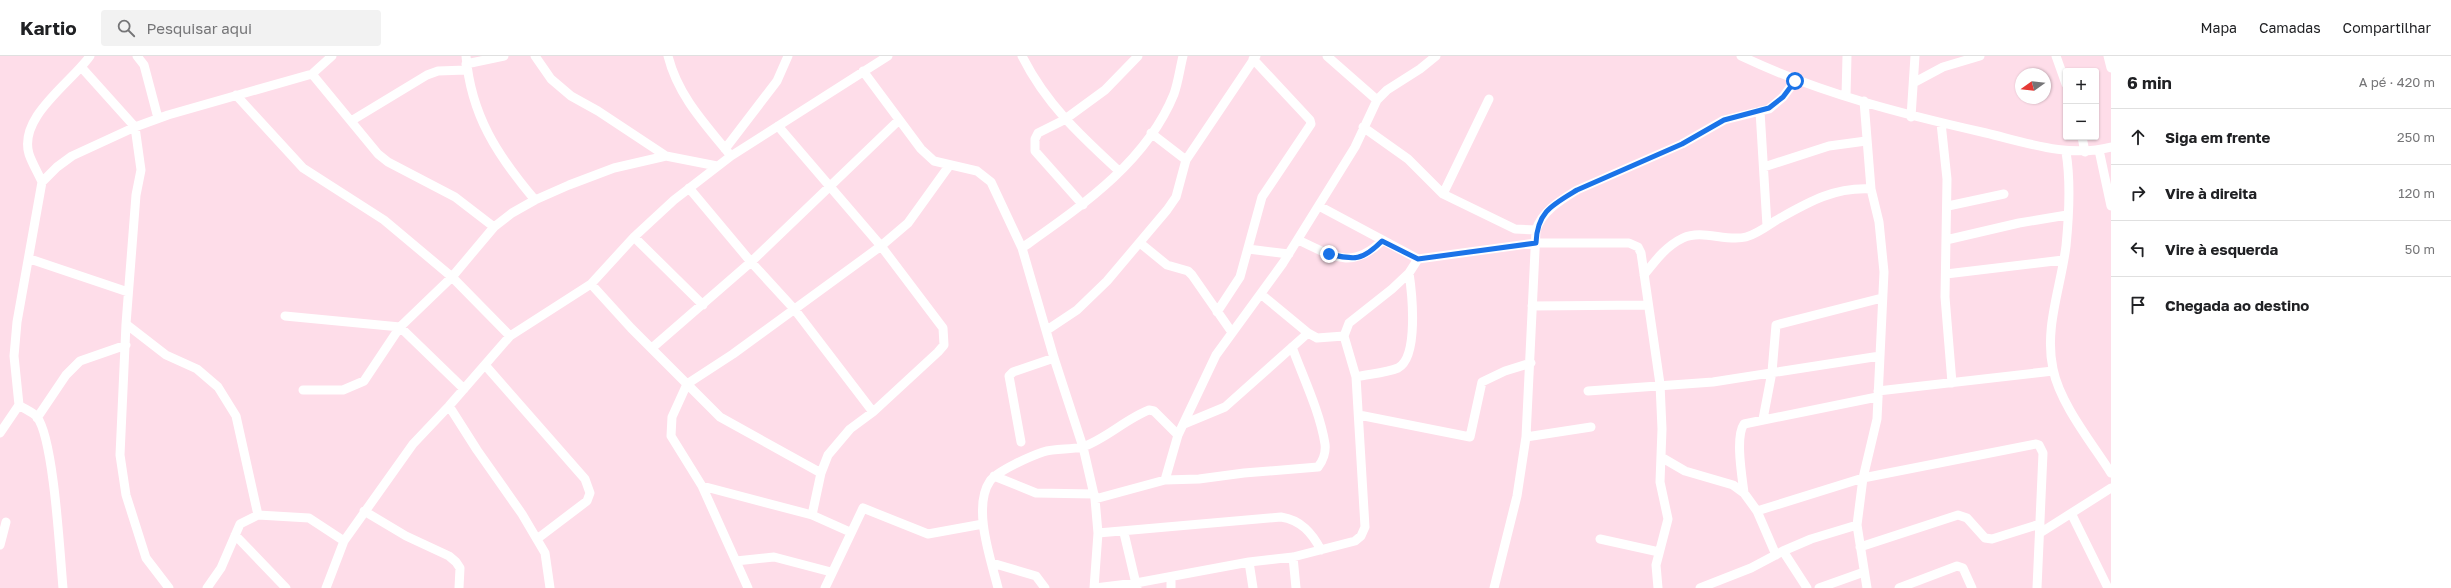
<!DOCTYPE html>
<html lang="pt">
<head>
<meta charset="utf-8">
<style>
  :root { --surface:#fff; --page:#f2f2f2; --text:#202124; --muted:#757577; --line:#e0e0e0 }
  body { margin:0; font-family:"Golos Text",sans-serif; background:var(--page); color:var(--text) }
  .controls { position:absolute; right:12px; top:12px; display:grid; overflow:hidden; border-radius:4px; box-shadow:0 1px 3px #0004 }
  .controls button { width:36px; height:36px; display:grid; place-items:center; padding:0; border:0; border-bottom:1px solid var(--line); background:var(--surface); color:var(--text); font:20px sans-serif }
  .compass { position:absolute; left:2015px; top:12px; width:36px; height:36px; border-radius:50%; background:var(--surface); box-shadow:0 1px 3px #0004; rotate:255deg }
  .stop { position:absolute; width:12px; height:12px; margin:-9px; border:3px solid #1a73e8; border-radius:50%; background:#fff }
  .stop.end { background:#1a73e8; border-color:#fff; box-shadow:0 1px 4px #0008 }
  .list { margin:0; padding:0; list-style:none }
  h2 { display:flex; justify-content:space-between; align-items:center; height:52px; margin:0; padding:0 16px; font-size:17px }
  h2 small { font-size:13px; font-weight:400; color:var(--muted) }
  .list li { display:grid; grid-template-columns:26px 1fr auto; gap:12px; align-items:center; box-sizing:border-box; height:56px; padding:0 16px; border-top:1px solid var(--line) }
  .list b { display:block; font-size:15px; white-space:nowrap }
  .list em { font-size:13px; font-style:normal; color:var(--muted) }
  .icon { flex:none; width:22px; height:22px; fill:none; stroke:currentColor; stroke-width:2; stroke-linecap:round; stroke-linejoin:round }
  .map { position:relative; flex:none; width:2111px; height:532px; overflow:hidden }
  header { display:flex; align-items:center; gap:24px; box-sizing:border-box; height:56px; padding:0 20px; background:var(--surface); border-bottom:1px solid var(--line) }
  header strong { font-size:19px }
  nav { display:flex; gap:22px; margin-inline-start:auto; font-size:14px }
  .search { width:280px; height:36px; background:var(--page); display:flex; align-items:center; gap:10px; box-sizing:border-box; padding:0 14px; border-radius:4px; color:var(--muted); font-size:15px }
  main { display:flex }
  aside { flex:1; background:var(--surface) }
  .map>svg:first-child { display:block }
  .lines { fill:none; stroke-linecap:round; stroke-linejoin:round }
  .minor { stroke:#fff; stroke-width:9 }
  .route { stroke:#1a73e8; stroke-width:5 }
</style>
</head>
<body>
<header>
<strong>Kartio</strong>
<div class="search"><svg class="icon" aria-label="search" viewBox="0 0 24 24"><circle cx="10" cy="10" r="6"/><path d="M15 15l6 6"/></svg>Pesquisar aqui</div>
<nav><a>Mapa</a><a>Camadas</a><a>Compartilhar</a></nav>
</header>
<main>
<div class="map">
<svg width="2111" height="532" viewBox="0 0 2111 532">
  <rect width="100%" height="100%" fill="#fedde9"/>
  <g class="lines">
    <!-- minor -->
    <path class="minor" d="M137 0 144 9 158 62
      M466 0C471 59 497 99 535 144
      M535 0 551 23 571 40 598 55 666 100
      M668 0C678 40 705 68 731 100
      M1022 0C1046 48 1080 79 1119 115
      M1327 0 1377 44
      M1741 0C1819 37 1902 58 1986 77 2027 87 2069 102 2111 91
      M2056 0 2066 28
      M2108 0 2111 12
      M466 8 504 0
      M82 12 135 71 141 114 136 139 126 268 120 399 126 439 146 502 169 532
      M863 15 921 93 934 105 977 115 991 126 1022 192 1054 302 1083 391 1095 443 1098 477 1094 532
      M312 18 378 98 388 106 455 141 494 171
      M1915 26 1943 11 1980 0
      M236 39 303 112 384 164 452 221 494 171 512 157 535 144 569 129 614 112 666 100 717 110
      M1846 40 1847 0
      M1864 45 1871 133 1879 166 1884 216 1877 363 1863 422 1857 469 1867 532
      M1760 55 1767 170
      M1911 61 1915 0
      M351 65 427 19 438 15 466 14
      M1941 67 1947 123 1945 241 1952 327
      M778 70 881 190 943 272 944 289 938 296 873 356 850 373 828 399 821 417 812 459
      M1363 71 1408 103 1443 138 1515 173 1536 174
      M1151 77 1186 104
      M2082 81 2085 96
      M725 93 777 25 788 0
      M2099 94 2111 150
      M2066 96C2071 126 2069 160 2066 190 2061 231 2044 272 2053 313 2060 348 2092 387 2111 417
      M1764 111 1829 90 1866 85
      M42 126C38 117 32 107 29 98 18 61 71 27 90 0
      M689 132 751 206 795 254 873 356
      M1443 138 1489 43
      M1083 149 1035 95V83L1038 77 1064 64 1105 34 1138 0
      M1319 150 1418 203
      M1948 150 2004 138
      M634 181 703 249
      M1298 184C1331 199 1351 215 1382 185
      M1946 184 2019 167 2067 159
      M1140 187 1167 209 1188 215 1192 219 1231 275
      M1022 192C1080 151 1146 107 1174 38 1178 27 1180 12 1183 0
      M1248 193 1289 198
      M30 203 128 236
      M1946 218 2063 204
      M1644 219C1655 205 1666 190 1683 182 1702 173 1726 186 1746 181 1757 178 1766 171 1775 165 1807 147 1833 131 1871 133
      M591 228 631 272 687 328 672 361 671 380 702 430 748 532
      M1262 239 1308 277 1317 282 1344 280
      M1532 250 1648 249
      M1217 256 1240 221 1262 141 1311 68 1310 64 1253 3
      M285 260 400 271 452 221 510 280
      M126 268 166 299 197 313 218 331 236 360 258 459
      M1047 274 1077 254 1107 225 1167 154 1176 141 1186 104 1256 0
      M652 292 751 206 899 64
      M485 309 585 423 590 437 587 445 537 483
      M1356 321C1369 318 1386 317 1398 312 1419 301 1412 237 1409 217
      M303 334H343L364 325 400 271 464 333
      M1588 335 1713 326 1880 300
      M1878 335 2053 315
      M19 349C24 353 33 356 37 361 54 383 60 500 63 532
      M449 350 477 394 522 458 545 497 550 532
      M1359 359 1470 381 1482 326 1505 315 1531 307
      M37 362 66 319 80 305 126 289
      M1763 363 1772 316 1776 269 1882 242
      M1184 368 1225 351 1308 277
      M0 377 19 349 14 300 17 266 42 126 57 111 72 100 135 71 168 59 312 18 332 0
      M1526 381 1591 371
      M1021 386 1009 320 1013 316 1054 302
      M1661 401 1685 415 1733 429 1744 437 1757 455 1776 499
      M821 417 720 361 687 328 733 298 881 190 908 167 949 110
      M994 420 1036 437 1094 438
      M1165 424 1199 423 1244 417 1318 411C1323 405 1326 396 1325 388 1320 356 1303 321 1292 291
      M702 430 812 459 850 476
      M1744 437C1742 420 1735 381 1744 368L1877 341
      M1095 443 1165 424 1178 379 1216 299 1283 207 1355 91 1377 44 1387 34 1420 13 1436 0
      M364 455 406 480 449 500 456 506 460 512 459 532
      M1757 455 1863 422 2036 388 2039 389 2043 397 2037 532
      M2072 459 2108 532
      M1098 477 1281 461C1301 464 1312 477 1321 494
      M1124 477 1137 532
      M2040 477 2111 432
      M235 479 286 532
      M1600 483 1659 496
      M0 489 6 466
      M1860 491 1958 459 1967 462 1985 482 1992 483 2040 468
      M1783 495 1807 532
      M1293 501 1296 532
      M736 505 774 501 831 516
      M1249 506 1253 532
      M992 507 1036 520 1045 532
      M1171 521V532
      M207 532 221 512 240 468 258 459 309 462 344 485
      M326 532 344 485 413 388 449 350 510 280 591 228 634 181 674 144 731 100 888 0
      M825 532 863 452 928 478 983 468
      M998 532C991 504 972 451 990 425 997 415 1031 400 1043 396 1056 392 1070 394 1082 391 1103 385 1127 362 1149 354L1154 355 1178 379
      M1095 532 1136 527 1249 506 1293 501 1355 485 1361 480 1365 471 1356 321 1344 280 1349 267 1392 233 1409 217 1418 203 1535 187H1629L1638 191 1641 197 1660 328 1662 373 1660 426 1668 463 1656 509 1658 532
      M1494 532 1517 440 1526 381 1536 174C1542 155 1561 144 1577 134L1682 88 1724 64 1769 53 1783 41 1795 25
      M1700 532 1751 512 1783 495 1811 483 1857 469
      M1819 532 1864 516
      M1899 532 1957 510 1963 512 1972 532"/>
  </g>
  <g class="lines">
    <!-- route -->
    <path class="route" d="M1329 198C1355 204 1362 205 1382 185L1418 203 1536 187C1537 156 1552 149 1577 134L1682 88 1724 64 1769 52 1783 41 1795 25"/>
  </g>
</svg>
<div class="controls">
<button>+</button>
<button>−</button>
</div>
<svg class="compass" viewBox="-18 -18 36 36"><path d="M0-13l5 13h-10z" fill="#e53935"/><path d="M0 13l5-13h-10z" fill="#757577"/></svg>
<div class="stop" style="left:1795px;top:25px"></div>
<div class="stop end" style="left:1329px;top:198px"></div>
</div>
<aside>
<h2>6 min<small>A pé · 420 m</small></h2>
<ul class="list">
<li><svg class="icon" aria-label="ahead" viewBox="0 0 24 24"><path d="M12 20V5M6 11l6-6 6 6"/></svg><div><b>Siga em frente</b></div><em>250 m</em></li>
<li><svg class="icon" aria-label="right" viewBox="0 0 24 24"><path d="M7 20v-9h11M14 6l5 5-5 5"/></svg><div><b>Vire à direita</b></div><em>120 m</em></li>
<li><svg class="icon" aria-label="left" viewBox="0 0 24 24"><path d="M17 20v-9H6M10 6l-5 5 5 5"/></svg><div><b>Vire à esquerda</b></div><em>50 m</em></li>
<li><svg class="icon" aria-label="arrive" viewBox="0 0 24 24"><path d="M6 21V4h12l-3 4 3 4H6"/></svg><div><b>Chegada ao destino</b></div></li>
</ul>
</aside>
</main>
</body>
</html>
